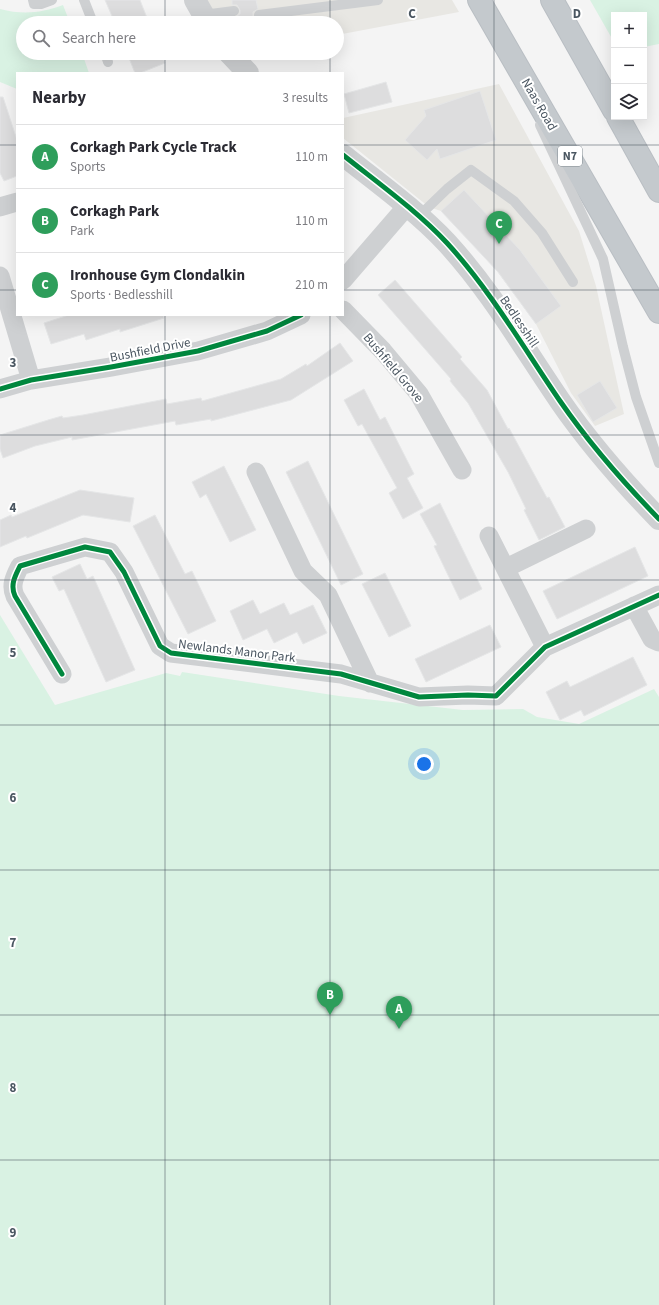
<!DOCTYPE html>
<html lang="en">
<head>
<meta charset="utf-8">
<style>
  :root { --surface:#fff; --page:#f7f7f7; --text:#2b2b33; --muted:#7c7c81; --line:#e1e1e2; --accent:#1a73e8 }
  body { margin:0; font-family:"Source Sans 3",sans-serif; background:var(--page); color:var(--text) }
  .controls { position:absolute; right:12px; top:12px; display:grid; overflow:hidden; border-radius:0px; box-shadow:0 4px 16px #0002 }
  .controls button { width:36px; height:36px; display:grid; place-items:center; padding:0; border:0; border-bottom:1px solid var(--line); background:var(--surface); color:var(--text); font:20px sans-serif }
  .you { position:absolute; left:424px; top:764px; width:14px; height:14px; margin:-10px; border:3px solid #fff; border-radius:50%; background:#1a73e8; box-shadow:0 0 0 6px #1a73e833 }
  .badge { display:grid; place-items:center; width:26px; height:26px; border-radius:50%; background:var(--accent); color:#fff; font-size:13px; font-weight:700 }
  .pin { position:absolute; translate:-50% -33px; filter:drop-shadow(0 1px 2px #0008) }
  .pin::after { content:''; position:absolute; top:21px; width:14px; height:12px; background:inherit; clip-path:polygon(0 0,100% 0,50% 100%) }
  .list { margin:0; padding:0; list-style:none }
  h2 { display:flex; justify-content:space-between; align-items:center; height:52px; margin:0; padding:0 16px; font-size:17px }
  h2 small { font-size:13px; font-weight:400; color:var(--muted) }
  .list li { display:grid; grid-template-columns:26px 1fr auto; gap:12px; align-items:center; box-sizing:border-box; height:64px; padding:0 16px; border-top:1px solid var(--line) }
  .list b { display:block; font-size:15px; white-space:nowrap }
  .list p { margin:0; font-size:13px; white-space:nowrap; color:var(--muted) }
  .list em { font-size:13px; font-style:normal; color:var(--muted) }
  .icon { flex:none; width:22px; height:22px; fill:none; stroke:currentColor; stroke-width:2; stroke-linecap:round; stroke-linejoin:round }
  .map { position:relative; flex:none; width:659px; height:1305px; overflow:hidden }
  .search { position:absolute; background:var(--surface); box-shadow:0 4px 16px #0002; left:16px; top:16px; width:328px; height:44px; display:flex; align-items:center; gap:10px; box-sizing:border-box; padding:0 14px; border-radius:22px; color:var(--muted); font-size:15px }
  .panel { position:absolute; background:var(--surface); box-shadow:0 4px 16px #0002; left:16px; top:72px; width:328px; height:244px; border-radius:0px }
  .map>svg:first-child { display:block }
  .commercial { fill:#e8e7e3 }
  .green { fill:#d9f2e3 }
  .building { fill:#ddddde; stroke:#e5e6e7 }
  .lines { fill:none; stroke-linecap:round; stroke-linejoin:round }
  .trunk-casing { stroke:#b9bec3; stroke-width:24 }
  .service { stroke:#ced0d2; stroke-width:10 }
  .minor { stroke:#ced0d2; stroke-width:19 }
  .tertiary { stroke:#ced0d2; stroke-width:22 }
  .trunk { stroke:#c4c9cd; stroke-width:22 }
  .cycleway-casing { stroke:#fff; stroke-width:8 }
  .cycleway { stroke:#00873e; stroke-width:5 }
  .grid { fill:none; stroke:#4a5661; stroke-width:1; stroke-opacity:0.55 }
  .labels { text-anchor:middle; stroke-width:4; stroke-linejoin:round; paint-order:stroke }
  .shield { fill:#fff; stroke:#808990; stroke-width:1 }
  .shield-label { font-size:12px; font-weight:bold; fill:#4a5661 }
  .street-label { font-size:13px; fill:#4a5661; stroke:#fff }
  .grid-label { font-size:13px; text-anchor:middle; font-weight:bold; fill:#4a5661; stroke:#fff; stroke-width:4; stroke-linejoin:round; paint-order:stroke }
</style>
</head>
<body>
<div class="map">
<svg width="659" height="1305" viewBox="0 0 659 1305">
  <rect width="100%" height="100%" fill="#f4f4f4"/>
  <!-- commercial -->
  <path class="commercial" d="M207 0H452L459 12 337 35V23H220Z
    M499 84 579 231 596 286 624 414 595 426 571 393 536 324 494 267 441 211 429 207 343 138V118Z"/>
  <!-- green -->
  <path class="green" d="M590 0H659V44L644 47V15H614V42Z
    M63 5 70 23H23V53H82L89 73H17V89L0 82V9C23 15 41 13 63 5Z
    M0 615 55 705 166 673 180 676 182 672 339 696 463 710 523 709 537 717 579 724 654 689 659 697V1305H0Z"/>
  <!-- building -->
  <path class="building" d="M105 0H140L149 23H115Z
    M232 0H256L258 9 253 12V16L260 23H236L235 17 240 14V10L237 5H232Z
    M127 53H161L165 63 140 73H135Z
    M386 82 392 102 349 113 344 94Z
    M480 91 496 140 440 159 437 149 427 160 405 140 426 116 424 110Z
    M0 97H3L17 140V176L4 181 0 173Z
    M464 190 520 250 561 306 536 324 498 272 441 211Z
    M395 280 462 357 460 359 487 390 508 429 509 428 547 498 549 497 565 527 539 540 524 510 526 509 508 472 468 403 450 381 451 379 378 295Z
    M69 315H163L164 318 120 332V329L86 340 84 334 51 344 44 323Z
    M340 343 353 361 291 400 211 421V419L176 425 175 421 72 440V437L35 446 3 458 0 449V435L48 420 62 416 63 418 83 415 166 399 167 404 201 398 202 401 281 379 306 364 307 366Z
    M600 381 617 408 593 422 577 395Z
    M364 389 380 420 385 417 414 474 407 478 423 508 403 519 389 493 397 488 362 424 358 426 344 400Z
    M308 461 363 574 341 585 286 472Z
    M224 466 256 530 230 542 206 494 200 498 192 482Z
    M80 490 134 498 130 522 83 515 27 538 26 536 0 547V520L11 515 12 517Z
    M440 503 482 589 460 600 434 546 437 545 420 514Z
    M155 515 185 574 192 571 216 621 188 634 133 526Z
    M635 547 648 576 557 619 543 591Z
    M80 564 87 579 93 576 135 670 106 682 64 589 59 591 52 577Z
    M385 573 411 626 389 637 362 584Z
    M253 600 260 614 284 603 290 615 313 605 327 633 303 644 297 632 274 643 267 629 243 640 230 611Z
    M490 625 501 647 426 682 415 659Z
    M633 657 647 685 584 716 581 710 560 720 546 692 567 681 570 687Z"/>
  <g class="lines">
    <!-- trunk casing -->
    <g class="trunk-casing">
      <path id="trunk" d="M479 0 659 312
        M552 0 614 110
        M618 117 659 191"/>
    </g>
    <!-- service -->
    <path class="service" d="M33 0 34 4H41L52 0
      M84 0 93 23
      M203 15 234 11
      M259 15 378 0
      M105 53 108 62
      M540 125 603 259 623 347 636 397 659 463
      M418 217 447 189 471 170 514 201 542 233 573 282"/>
    <!-- minor -->
    <path class="minor" d="M0 207 17 202
      M0 276 31 380
      M343 280 407 206
      M343 310 383 351 419 394 462 470
      M0 389 31 380 111 367 198 351 267 331 301 315
      M256 472 303 571 328 595 370 683
      M489 536 545 647
      M506 568 586 529
      M634 606 652 639 659 642
      M62 674 15 596C10 585 15 576 20 566L85 547 110 552 124 572 160 646 171 653 341 674 419 697 468 695 496 696 545 647 659 595"/>
    <!-- tertiary -->
    <path class="tertiary" d="M195 0 208 23
      M229 53 248 73
      M343 155C378 183 416 210 447 243 491 291 523 347 560 401 589 443 623 482 659 519"/>
    <!-- trunk -->
    <use href="#trunk" class="trunk"/>
    <!-- cycleway casing -->
    <g class="cycleway-casing">
      <path id="cycleway" d="M343 155C378 183 416 210 447 243 491 291 523 347 560 401 589 443 623 482 659 519
        M0 389 31 380 111 367 198 351 267 331 301 315
        M62 674 15 596C10 585 15 576 20 566L85 547 110 552 124 572 160 646 171 653 341 674 419 697 468 695 496 696 545 647 659 595"/>
    </g>
    <!-- cycleway -->
    <use href="#cycleway" class="cycleway"/>
  </g>
  <!-- grid -->
  <path class="grid" d="M165 0V23M330 0V23M494 0V1305M165 53V73M330 53V73M0 145H17M343 145H659M0 290H17M343 290H659M165 315V1305M330 315V1305M0 435H659M0 580H659M0 725H659M0 870H659M0 1015H659M0 1160H659"/>
  <g class="labels">
    <!-- shield labels -->
    <rect class="shield" x="558" y="146" width="24" height="20" rx="3"/>
    <g class="shield-label">
      <text x="570" y="160">N7</text>
    </g>
    <!-- street labels -->
    <g class="street-label">
      <text transform="translate(540 104) rotate(60)" y="5">Naas Road</text>
      <text transform="translate(520 321) rotate(56)" y="5">Bedlesshill</text>
      <text transform="translate(150 349) rotate(-11)" y="5">Bushfield Drive</text>
      <text transform="translate(394 367) rotate(50)" y="5">Bushfield Grove</text>
      <text transform="translate(237 650) rotate(7)" y="5">Newlands Manor Park</text>
    </g>
  </g>
  <g class="grid-label">
    <text x="412" y="18">C</text>
    <text x="577" y="18">D</text>
    <text x="13" y="367">3</text>
    <text x="13" y="512">4</text>
    <text x="13" y="657">5</text>
    <text x="13" y="802">6</text>
    <text x="13" y="947">7</text>
    <text x="13" y="1092">8</text>
    <text x="13" y="1237">9</text>
  </g>
</svg>
<div class="controls">
<button>+</button>
<button>−</button>
<button><svg class="icon" aria-label="layers" viewBox="0 0 24 24"><path d="M12 4l9 5-9 5-9-5zM3 14l9 5 9-5"/></svg></button>
</div>
<div class="you"></div>
<div class="pin badge" style="left:399px;top:1029px;background:#2e9e5b">A</div>
<div class="pin badge" style="left:330px;top:1015px;background:#2e9e5b">B</div>
<div class="pin badge" style="left:499px;top:244px;background:#2e9e5b">C</div>
<div class="search"><svg class="icon" aria-label="search" viewBox="0 0 24 24"><circle cx="10" cy="10" r="6"/><path d="M15 15l6 6"/></svg>Search here</div>
<section class="panel">
<h2>Nearby<small>3 results</small></h2>
<ul class="list">
<li><span class="badge" style="background:#2e9e5b">A</span><div><b>Corkagh Park Cycle Track</b><p>Sports</p></div><em>110 m</em></li>
<li><span class="badge" style="background:#2e9e5b">B</span><div><b>Corkagh Park</b><p>Park</p></div><em>110 m</em></li>
<li><span class="badge" style="background:#2e9e5b">C</span><div><b>Ironhouse Gym Clondalkin</b><p>Sports · Bedlesshill</p></div><em>210 m</em></li>
</ul>
</section>
</div>
</body>
</html>
